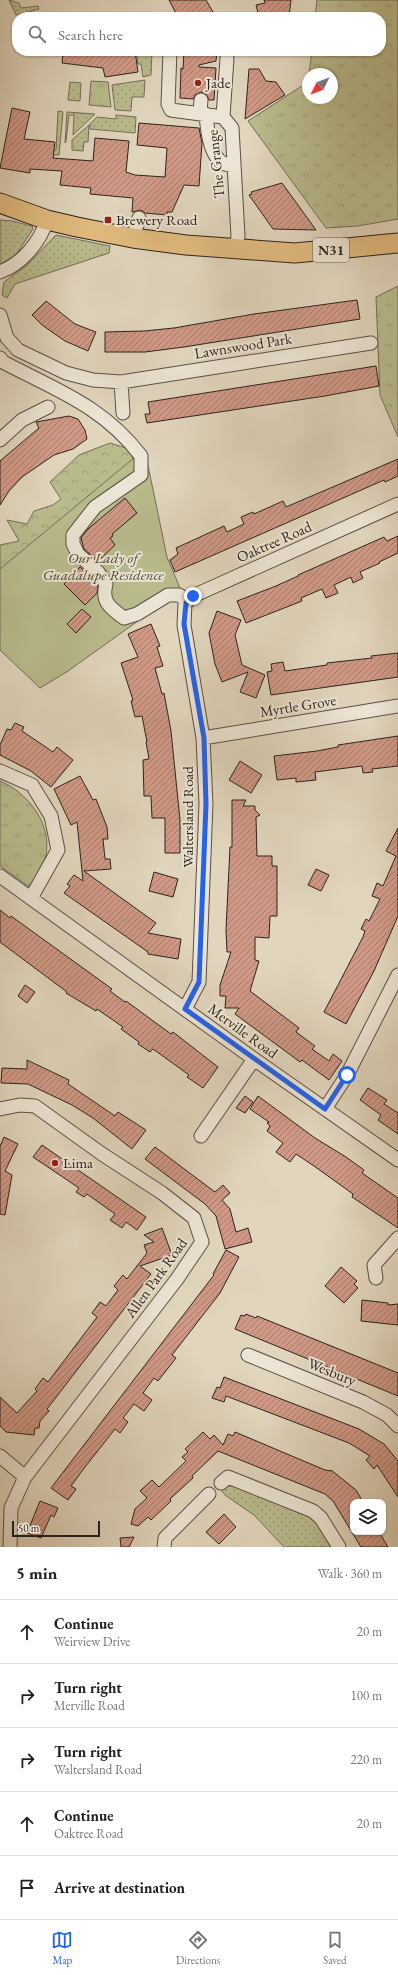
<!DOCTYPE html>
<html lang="en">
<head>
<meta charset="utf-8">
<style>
  :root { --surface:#fff; --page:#f2f2f2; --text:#202124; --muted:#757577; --line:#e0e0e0; --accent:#2563eb }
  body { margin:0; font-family:"EB Garamond",serif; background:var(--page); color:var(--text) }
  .controls { position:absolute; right:12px; bottom:12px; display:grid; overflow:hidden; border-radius:8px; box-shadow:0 1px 3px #0004 }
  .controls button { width:36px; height:36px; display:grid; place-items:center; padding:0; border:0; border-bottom:1px solid var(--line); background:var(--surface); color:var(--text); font:20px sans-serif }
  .compass { position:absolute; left:302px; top:68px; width:36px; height:36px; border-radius:50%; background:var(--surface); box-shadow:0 1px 3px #0004; rotate:228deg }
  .scale { position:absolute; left:12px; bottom:10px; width:88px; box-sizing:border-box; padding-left:4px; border:2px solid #2d231c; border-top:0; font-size:11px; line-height:14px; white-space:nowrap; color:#2d231c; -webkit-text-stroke:3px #ece4d4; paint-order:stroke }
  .stop { position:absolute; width:12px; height:12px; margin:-9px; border:3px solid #2563eb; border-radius:50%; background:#fff }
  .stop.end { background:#2563eb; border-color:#fff; box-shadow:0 1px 4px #0008 }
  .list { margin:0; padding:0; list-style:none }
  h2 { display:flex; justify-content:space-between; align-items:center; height:52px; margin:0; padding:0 16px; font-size:17px }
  h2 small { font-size:13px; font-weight:400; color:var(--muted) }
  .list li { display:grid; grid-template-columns:26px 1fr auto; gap:12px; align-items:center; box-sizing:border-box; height:64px; padding:0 16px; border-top:1px solid var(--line) }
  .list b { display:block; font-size:15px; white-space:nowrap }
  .list p { margin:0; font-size:13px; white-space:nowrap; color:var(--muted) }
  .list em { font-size:13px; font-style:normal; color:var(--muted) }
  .icon { flex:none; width:22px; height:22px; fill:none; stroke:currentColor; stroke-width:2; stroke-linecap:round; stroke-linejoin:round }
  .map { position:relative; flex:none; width:398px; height:1547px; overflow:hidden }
  .search { position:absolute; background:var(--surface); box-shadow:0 1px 3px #0004; left:12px; right:12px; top:12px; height:44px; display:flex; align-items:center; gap:10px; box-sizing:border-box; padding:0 14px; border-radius:16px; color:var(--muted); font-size:15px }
  .sheet { height:372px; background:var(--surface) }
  nav { display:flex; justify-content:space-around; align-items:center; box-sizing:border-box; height:56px; border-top:1px solid var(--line); background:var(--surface); font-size:11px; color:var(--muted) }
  nav a { display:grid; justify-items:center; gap:2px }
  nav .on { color:var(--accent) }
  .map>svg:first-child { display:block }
  .grass { fill:url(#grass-dots); stroke:#736f54 }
  .forest { fill:url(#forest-crowns); stroke:#736f54 }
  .park { fill:url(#park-tufts); stroke:#736f54 }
  .garden { fill:#b9bb8d; stroke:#736f54 }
  .building { fill:url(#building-hatch); stroke:#2d231c }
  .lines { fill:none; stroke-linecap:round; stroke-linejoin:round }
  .minor-casing { stroke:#5a5044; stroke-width:15 }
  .highway-casing { stroke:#2d231c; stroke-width:21 }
  .minor { stroke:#ece4d4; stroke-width:13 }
  .highway { stroke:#e0ba7e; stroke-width:19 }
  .route { stroke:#2563eb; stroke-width:5 }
  .poi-dot { fill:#8f2418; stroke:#ece4d4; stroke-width:1.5 }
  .labels { text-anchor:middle; stroke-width:4; stroke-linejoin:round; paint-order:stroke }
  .shield { fill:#ece4d4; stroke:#665d53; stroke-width:1 }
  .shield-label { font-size:14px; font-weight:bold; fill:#2d231c }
  .poi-label { font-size:15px; fill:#2d231c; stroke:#ece4d4; text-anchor:start }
  .street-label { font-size:15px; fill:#2d231c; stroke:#ece4d4 }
  .park-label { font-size:15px; font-style:italic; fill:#504938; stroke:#ece4d4 }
</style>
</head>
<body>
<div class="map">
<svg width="398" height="1547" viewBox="0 0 398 1547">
  <defs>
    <pattern id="grass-dots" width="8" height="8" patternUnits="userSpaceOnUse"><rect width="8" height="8" fill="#b9bb8d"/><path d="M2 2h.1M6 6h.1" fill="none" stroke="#9fa079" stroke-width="1.8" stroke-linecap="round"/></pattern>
    <pattern id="forest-crowns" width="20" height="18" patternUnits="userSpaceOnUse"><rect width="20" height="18" fill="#b9bb8d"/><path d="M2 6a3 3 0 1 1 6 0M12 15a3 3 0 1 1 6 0" fill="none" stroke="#9fa079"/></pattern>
    <pattern id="park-tufts" width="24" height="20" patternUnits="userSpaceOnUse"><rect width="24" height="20" fill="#b9bb8d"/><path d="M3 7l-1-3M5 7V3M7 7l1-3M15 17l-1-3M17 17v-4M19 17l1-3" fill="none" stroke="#9fa079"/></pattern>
    <pattern id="building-hatch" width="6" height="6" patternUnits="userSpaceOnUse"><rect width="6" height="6" fill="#d09986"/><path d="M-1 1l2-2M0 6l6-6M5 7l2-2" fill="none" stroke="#a97c6d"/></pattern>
  </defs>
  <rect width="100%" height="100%" fill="#e1d5bd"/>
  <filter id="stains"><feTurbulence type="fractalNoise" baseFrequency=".005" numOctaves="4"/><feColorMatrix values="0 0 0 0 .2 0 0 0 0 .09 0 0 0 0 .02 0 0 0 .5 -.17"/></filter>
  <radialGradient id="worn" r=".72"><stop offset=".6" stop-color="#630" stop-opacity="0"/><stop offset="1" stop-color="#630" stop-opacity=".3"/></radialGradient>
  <!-- grass -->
  <path class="grass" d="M9 0 19 3 21 8 38 6 39 9 16 15Z
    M136 51H152L151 75 143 77 141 64H138Z
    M145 80 144 97H132L131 111 115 110 112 85Z
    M70 82 81 83 80 101 68 100Z
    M58 111 63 112 59 155H53V150H56Z
    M67 112 95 114 73 135 74 115H69L66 141 65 143Z
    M116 115 136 117 135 133 90 129V124L97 117 116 119Z
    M89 125 88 142H84L83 151 72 150V140Z
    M0 220 12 221 32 226 33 229 16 255 0 264Z
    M56 235 110 246 109 253 15 284 7 298 2 295 4 282 27 265Z
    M228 1477 313 1511 339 1547H284L254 1515 225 1495 220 1488Z"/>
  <!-- forest -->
  <path class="forest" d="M110 443 129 449 134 462 0 574V545L19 541 7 520 27 524 34 511 53 505 61 499 50 482 79 455Z"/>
  <!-- park -->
  <path class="park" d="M317 0H398V219L358 226 326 228 248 121 308 82V98H332V74H309L312 51H381V17H315Z
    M91 81 108 82 111 107 89 105Z
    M398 286V437L380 395 376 297Z
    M0 781C29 793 54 826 45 860 43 868 36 876 32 884L28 886 0 866Z"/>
  <!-- garden -->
  <path class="garden" d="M146 456 167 557 180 588 171 592 166 601 68 671 40 688 0 650V569L135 457Z"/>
  <!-- building -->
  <path class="building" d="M169 0H206L216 17H178Z
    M264 0H291L289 17H259L256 5 265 3Z
    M63 51H135L138 72 105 77 103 68 62 63Z
    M184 51H217L216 61 199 65V67L216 68 214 100H209L206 94 201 92 195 95 193 99 180 98 181 68 183 69Z
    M249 69H259L266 81 276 82 285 95 245 119Z
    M12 108 30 112 24 139 55 142 53 158 93 161 95 138 129 141 126 172 135 175 165 177 167 148 137 145 139 123 199 128 202 143 199 186 184 185 172 212H167V215L145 213 141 210 132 212 133 198 90 194 91 188 60 185 62 171 30 169V173L0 168Z
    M282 183 316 230 273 229 249 195 252 194 251 192Z
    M357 300 360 319 184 347 145 352H105V332L144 331 174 328 254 314Z
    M46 301 75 324 96 332 88 351 65 341 42 325 32 315Z
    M376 366 379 386 325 396 147 423 145 414H150L148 402Z
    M69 416 78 419 85 430 87 439 73 449 54 455 22 477 9 491 0 505V461L39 428 36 422Z
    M398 459V476L385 482 384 480 175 572 170 560 178 554 176 548 224 526 227 532 244 524 241 517 253 512 254 514 283 501 286 507Z
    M125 498 137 513 112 534 113 536 110 538 115 545 98 561 84 549 81 538 88 529Z
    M398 536V553L379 562 380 563 360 572 363 578 353 583 351 577 334 585 338 593 326 598 322 589 301 598 302 601 246 623 237 601 276 586 298 576V575L384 537 387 541Z
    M80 567 98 586 97 593 85 605 64 584Z
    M82 609 91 617 76 633 67 624Z
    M217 611 241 620 235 635 242 665 265 675 256 698 240 692 248 672 222 682 215 664 209 633Z
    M151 624 160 646 157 647 163 666 155 668 162 694 164 693 171 731 180 820V853H165V818H152L151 796H144L143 760 149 759 146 742H147L142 716 135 717 131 701 133 700 121 663 138 657 128 634Z
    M398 653V677L271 695 267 672 272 671 271 664 283 662 285 671 327 665V663L372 658 371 656Z
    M15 723 24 727 22 731 53 752 57 747 73 760 51 787 31 771 0 755V745L7 729 11 730Z
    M398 736V766L372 769 373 772 363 773 362 766 315 772 316 780 296 782V778L277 780 274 756 317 751 338 747V745Z
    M240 761 262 775 251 793 229 780Z
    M80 776 93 800 96 799 107 827 108 839H103L105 859H110L111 869 84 871 156 923 148 933 181 939 178 959 148 954V952L64 893 70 886 67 884 74 875 83 881 77 822 71 825 54 789Z
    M232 800H246L243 806H255V810L260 815 256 817 257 856H272V866H277V916H270L269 938 255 937V960L259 961 250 991 299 1028 296 1032 315 1046 312 1049 329 1061 333 1054 342 1061 329 1080 302 1060 300 1062 235 1014 239 1008H225L226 996H220V985L231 952H227L226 930 230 847H232Z
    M398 828V916L374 971 346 1024 324 1012 363 937 365 931 361 929 366 919 369 921 380 899 372 896 377 883 383 886 396 856 386 851Z
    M316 869 329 875 321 891 308 885Z
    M154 872 178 879 173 897 149 891Z
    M0 910 10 918 11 916 112 989 110 991 125 1002 126 1001 171 1034 173 1032 218 1067 203 1088 187 1077 189 1075 153 1049 150 1052 138 1044 139 1042 121 1029 123 1027 97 1009 96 1011 66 993 67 992 0 942Z
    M25 985 35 992 27 1003 18 996Z
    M27 1060 69 1080 68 1084 115 1116 118 1112 146 1130 132 1149 93 1118 72 1105 28 1084 1 1083 2 1068 27 1069Z
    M368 1088 387 1100 384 1104 398 1113V1134L378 1120 381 1115 360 1100Z
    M245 1096 253 1102 245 1113 236 1108Z
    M258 1096 315 1138 346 1157 364 1170 362 1173 398 1198V1228L352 1197 353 1194 314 1166 296 1154 290 1162 276 1152 283 1143 267 1131 270 1126 267 1123 269 1122 250 1109Z
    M4 1137 18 1144 5 1171 12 1175 5 1215 0 1214V1146Z
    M42 1145 146 1217 137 1230 126 1222 122 1228 110 1220 115 1214 87 1194 84 1197 76 1192 79 1188 33 1157Z
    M155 1147 215 1192 223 1185 230 1193 222 1200 230 1209 236 1232 248 1228 252 1242 225 1249 216 1216 205 1204 145 1159Z
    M162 1228 172 1255 140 1266 151 1274 47 1409 49 1411 40 1421 39 1428H35L34 1435 6 1432 0 1426V1397L17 1413 37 1391 35 1389 43 1378 48 1382 97 1317 92 1313 100 1302 106 1306 118 1290 114 1286 123 1275 127 1279 147 1253 144 1245 154 1242 144 1235Z
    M226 1250 239 1257 220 1293 172 1355 176 1358 158 1381 154 1378 143 1393 152 1400 144 1411 134 1404 123 1418 128 1422 120 1433 115 1429 85 1467 71 1486 76 1489 68 1500 51 1488 214 1275 213 1274Z
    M341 1267 357 1281 354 1284 358 1288 344 1303 325 1286Z
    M362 1300 388 1303V1305L398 1304V1325L361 1321Z
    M246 1314 256 1318 257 1316 398 1373V1396L235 1329 241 1315 245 1316Z
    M224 1377 359 1429 384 1444 398 1461V1497L377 1465 374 1469 366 1460 370 1456 349 1443 226 1396 224 1402 212 1398 217 1387 220 1388Z
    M203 1432 210 1439 214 1435 223 1445 228 1434 233 1436 235 1432 325 1470 331 1471V1470L356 1490 363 1502H353V1532H379L388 1547H361L333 1501 325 1494 218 1451 192 1476 193 1478 170 1499 171 1501 151 1520 148 1517 138 1526 131 1524 135 1509 147 1498 140 1491 152 1480 159 1487 186 1461 182 1457 188 1452 185 1449Z
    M40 1501 58 1508 54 1517 51 1515 41 1538 27 1533Z
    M224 1514 236 1527 219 1544 206 1532Z
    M134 1537 129 1547H121L120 1538Z"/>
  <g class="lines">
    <!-- minor casing -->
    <g class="minor-casing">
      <path id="minor" d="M170 51 168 104 171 110 223 117 232 128 238 236 236 250
        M200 113 201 100
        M206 114C207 127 209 150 219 160 222 164 229 165 234 165
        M223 117 227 58
        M133 238 139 218
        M0 272C22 264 40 242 47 220
        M0 315 7 338 18 350 66 373 93 380 121 382 371 343
        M0 358 3 362C56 390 103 406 141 456V475L95 507 73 535V544L78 554 98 572 106 584C101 603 111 608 124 618L137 614 168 595H179L188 601
        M121 382 123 413
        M0 440 22 420 48 407
        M203 738 398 706
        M0 771 32 785 51 816 58 850 31 898
        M0 876 254 1059 398 1160
        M185 1009 199 982 206 804 203 738 184 625 185 603 193 596 398 504
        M0 1109 20 1105 35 1106 102 1154 162 1193 194 1218 202 1242 177 1279 25 1477 11 1508 10 1547
        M325 1109 347 1075 398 975
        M201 1136 254 1059
        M376 1278 374 1265 398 1238
        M248 1355 363 1402 387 1415 398 1426
        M0 1456 25 1477
        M221 1483 228 1477 313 1511 321 1518 339 1547
        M164 1547 165 1538 209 1494"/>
    </g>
    <!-- highway casing -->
    <g class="highway-casing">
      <path id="highway" d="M0 203 47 220 77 227 133 238 186 245 295 253 398 243"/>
    </g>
    <!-- minor -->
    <use href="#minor" class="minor"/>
    <!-- highway -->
    <use href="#highway" class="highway"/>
  </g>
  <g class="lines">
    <!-- route -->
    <path class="route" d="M193 596 186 603 184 624 204 738 206 804 199 982 185 1009 325 1109 347 1075"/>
  </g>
  <!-- markers -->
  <g class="poi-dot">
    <circle cx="198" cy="83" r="4"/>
    <rect x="104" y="216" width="8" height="8" rx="2"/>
    <circle cx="55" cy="1163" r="4"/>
  </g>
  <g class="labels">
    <!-- shield labels -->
    <rect class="shield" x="313" y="238" width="36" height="24" rx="3"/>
    <g class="shield-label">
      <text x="331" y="255">N31</text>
    </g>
    <!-- poi labels -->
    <g class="poi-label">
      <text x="206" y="88">Jade</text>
      <text x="116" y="225">Brewery Road</text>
      <text x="63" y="1168">Lima</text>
    </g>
    <!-- street labels -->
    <g class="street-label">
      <text transform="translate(216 164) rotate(-96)" y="5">The Grange</text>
      <text transform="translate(243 346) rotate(-9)" y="5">Lawnswood Park</text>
      <text transform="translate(274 542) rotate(-24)" y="5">Oaktree Road</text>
      <text transform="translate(298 706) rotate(-9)" y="5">Myrtle Grove</text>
      <text transform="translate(188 817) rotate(-90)" y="5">Waltersland Road</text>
      <text transform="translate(243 1031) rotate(36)" y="5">Merville Road</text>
      <text transform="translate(156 1278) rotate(-54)" y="5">Allen Park Road</text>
      <text transform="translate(332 1372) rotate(22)" y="5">Wesbury</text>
    </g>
    <!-- park labels -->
    <g class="park-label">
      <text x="103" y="563">Our Lady of<tspan x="103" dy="17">Guadalupe Residence</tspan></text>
    </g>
  </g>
  <rect width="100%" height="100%" filter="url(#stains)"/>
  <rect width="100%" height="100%" fill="url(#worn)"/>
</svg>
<div class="controls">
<button><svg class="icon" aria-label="layers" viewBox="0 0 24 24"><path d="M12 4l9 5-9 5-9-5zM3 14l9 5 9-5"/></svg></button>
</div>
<svg class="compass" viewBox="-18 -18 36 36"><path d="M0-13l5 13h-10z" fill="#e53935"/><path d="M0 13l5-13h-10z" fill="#757577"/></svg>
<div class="scale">50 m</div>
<div class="stop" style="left:347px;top:1075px"></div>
<div class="stop end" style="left:193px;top:596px"></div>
<div class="search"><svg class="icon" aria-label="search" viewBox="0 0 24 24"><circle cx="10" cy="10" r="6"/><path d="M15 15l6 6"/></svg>Search here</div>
</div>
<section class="sheet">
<h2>5 min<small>Walk · 360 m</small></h2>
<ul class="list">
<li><svg class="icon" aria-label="ahead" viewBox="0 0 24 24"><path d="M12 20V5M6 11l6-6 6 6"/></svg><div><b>Continue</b><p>Weirview Drive</p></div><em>20 m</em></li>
<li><svg class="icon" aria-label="right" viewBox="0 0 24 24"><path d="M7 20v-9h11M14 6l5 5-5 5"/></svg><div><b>Turn right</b><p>Merville Road</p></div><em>100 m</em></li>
<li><svg class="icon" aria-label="right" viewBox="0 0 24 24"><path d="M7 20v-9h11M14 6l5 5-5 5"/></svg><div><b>Turn right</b><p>Waltersland Road</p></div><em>220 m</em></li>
<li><svg class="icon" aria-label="ahead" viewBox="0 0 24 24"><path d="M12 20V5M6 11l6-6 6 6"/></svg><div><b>Continue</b><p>Oaktree Road</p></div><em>20 m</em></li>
<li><svg class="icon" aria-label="arrive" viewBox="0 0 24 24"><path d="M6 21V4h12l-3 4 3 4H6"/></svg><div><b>Arrive at destination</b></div></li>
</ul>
</section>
<nav>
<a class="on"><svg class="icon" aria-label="map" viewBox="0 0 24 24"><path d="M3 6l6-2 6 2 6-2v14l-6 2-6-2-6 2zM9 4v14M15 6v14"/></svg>Map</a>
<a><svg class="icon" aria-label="directions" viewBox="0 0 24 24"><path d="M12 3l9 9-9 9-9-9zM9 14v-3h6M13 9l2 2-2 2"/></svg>Directions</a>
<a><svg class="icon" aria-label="saved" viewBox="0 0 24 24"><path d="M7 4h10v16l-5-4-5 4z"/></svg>Saved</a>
</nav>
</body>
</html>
